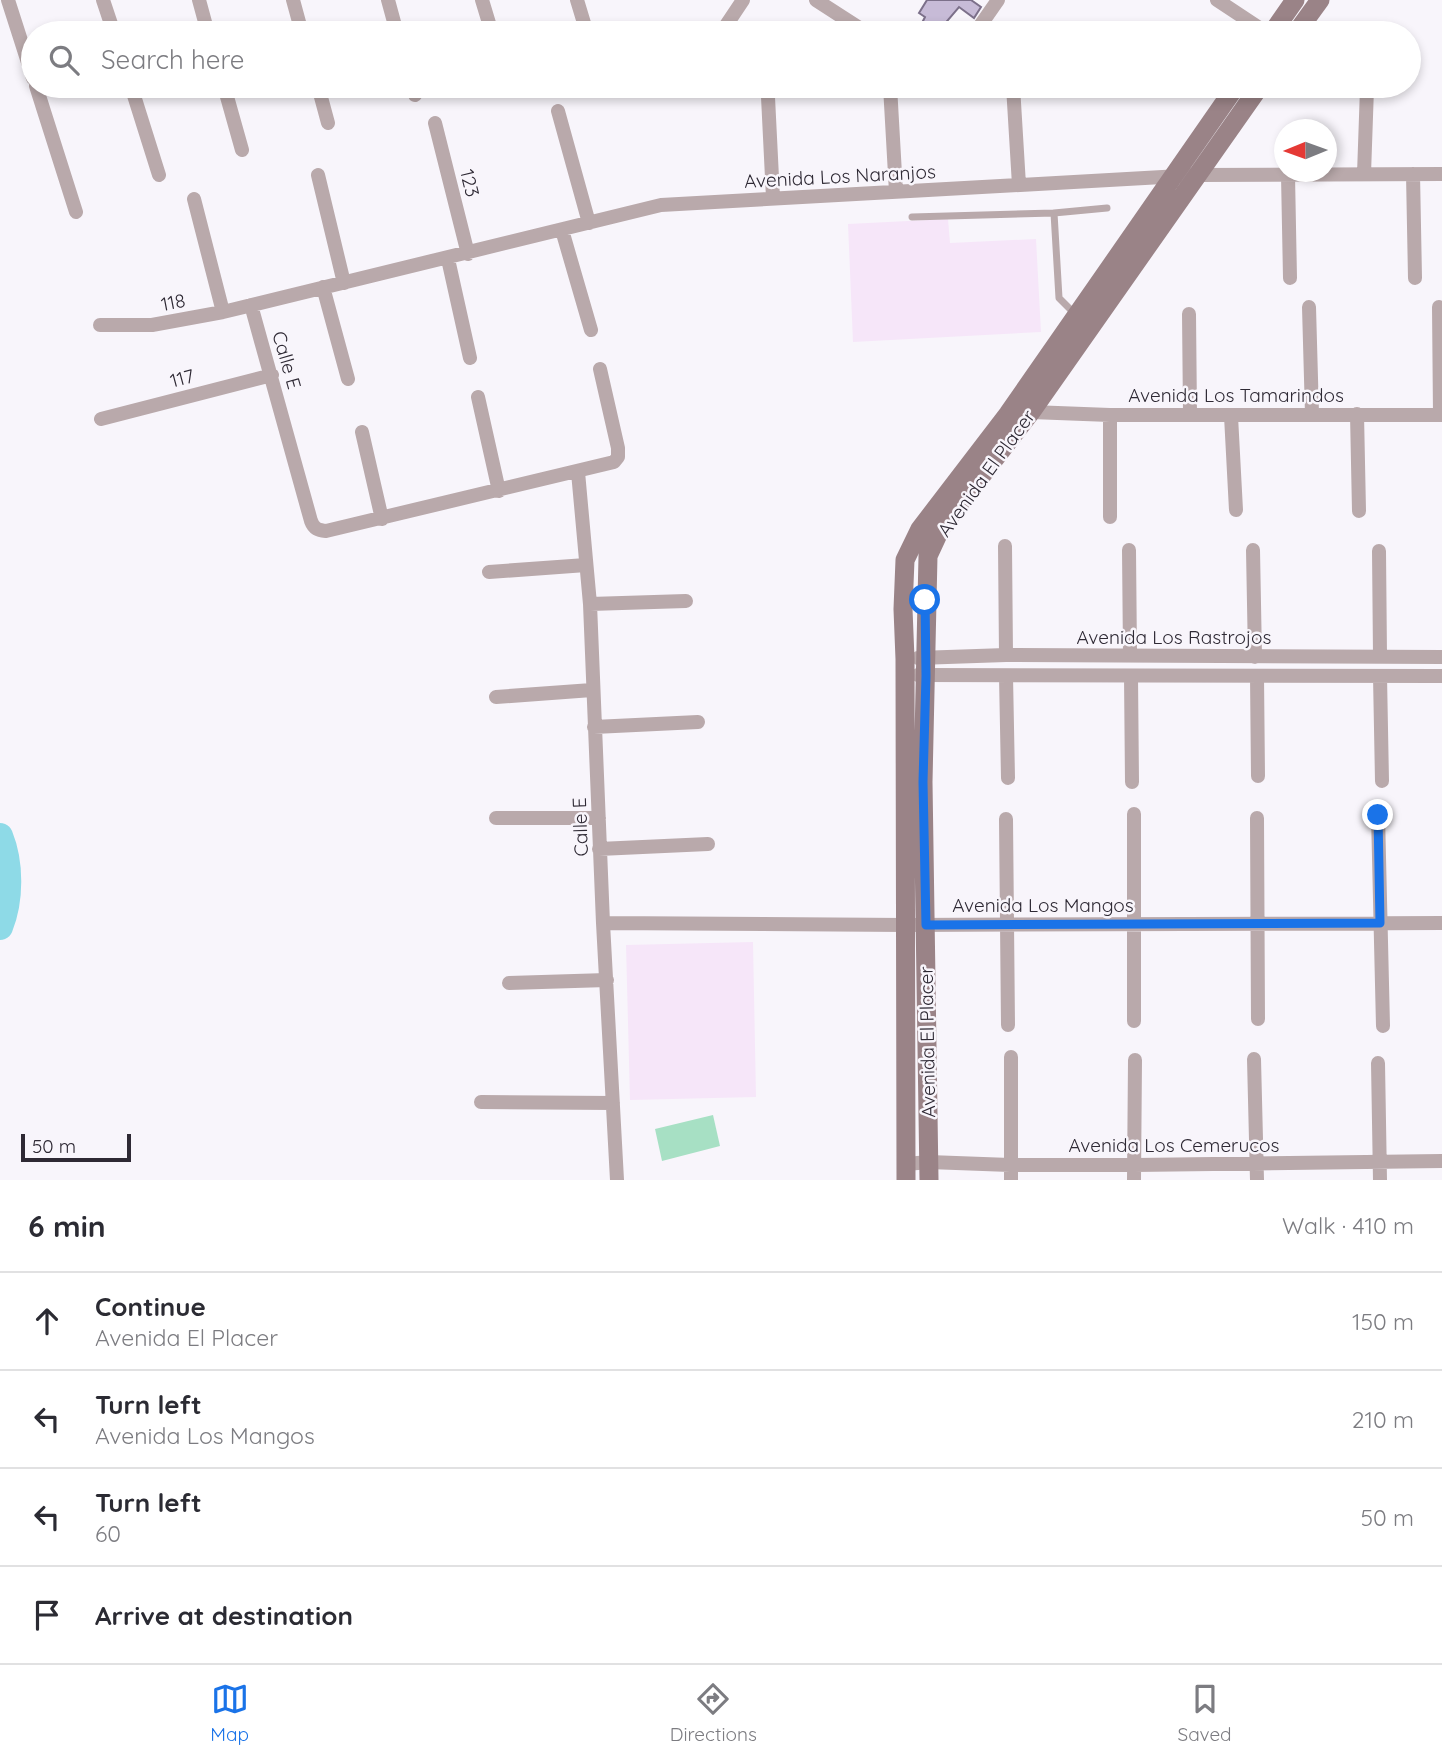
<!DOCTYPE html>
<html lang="en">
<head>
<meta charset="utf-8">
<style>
  :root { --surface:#fff; --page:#f7f7f7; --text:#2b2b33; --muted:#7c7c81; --line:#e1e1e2; --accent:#1a73e8 }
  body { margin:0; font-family:Quicksand,sans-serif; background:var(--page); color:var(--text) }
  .compass { position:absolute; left:1274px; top:119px; width:63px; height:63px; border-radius:50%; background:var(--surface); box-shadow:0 4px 10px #0003; rotate:269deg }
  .scale { position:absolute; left:21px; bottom:18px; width:110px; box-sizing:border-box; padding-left:7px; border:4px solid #2e2934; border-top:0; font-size:19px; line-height:24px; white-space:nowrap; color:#2e2934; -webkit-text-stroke:5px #f8f5fb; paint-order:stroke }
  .stop { position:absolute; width:21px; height:21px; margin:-16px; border:5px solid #1a73e8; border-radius:50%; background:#fff }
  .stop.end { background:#1a73e8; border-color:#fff; box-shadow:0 2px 7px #0008 }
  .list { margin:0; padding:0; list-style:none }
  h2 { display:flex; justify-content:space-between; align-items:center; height:91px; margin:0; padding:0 28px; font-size:30px }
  h2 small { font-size:23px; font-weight:400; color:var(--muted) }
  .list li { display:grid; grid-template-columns:46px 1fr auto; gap:21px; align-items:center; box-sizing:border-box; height:98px; padding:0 28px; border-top:2px solid var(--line) }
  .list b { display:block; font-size:26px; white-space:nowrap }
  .list p { margin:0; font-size:23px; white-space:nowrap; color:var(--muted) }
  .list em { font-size:23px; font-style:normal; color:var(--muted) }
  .icon { flex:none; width:38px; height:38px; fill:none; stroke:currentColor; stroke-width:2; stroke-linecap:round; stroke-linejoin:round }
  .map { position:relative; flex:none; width:1442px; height:1180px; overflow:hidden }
  .search { position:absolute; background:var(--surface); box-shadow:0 4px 10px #0003; left:21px; right:21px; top:21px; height:77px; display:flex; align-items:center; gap:18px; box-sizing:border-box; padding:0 24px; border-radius:38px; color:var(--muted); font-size:26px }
  .sheet { height:483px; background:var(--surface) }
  nav { display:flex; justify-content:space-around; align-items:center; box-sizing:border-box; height:98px; border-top:2px solid var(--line); background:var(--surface); font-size:19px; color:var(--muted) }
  nav a { display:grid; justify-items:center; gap:4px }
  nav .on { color:var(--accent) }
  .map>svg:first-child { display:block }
  .education { fill:#f6e6f9 }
  .green { fill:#a7e0c4 }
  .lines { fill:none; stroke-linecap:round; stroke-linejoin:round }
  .river { stroke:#8edae7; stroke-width:26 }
  .building { fill:#c7bbd7; stroke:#7c708a; stroke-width:2 }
  .lane { stroke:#b9a9ab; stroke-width:7 }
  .street { stroke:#b9a9ab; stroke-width:14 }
  .secondary { stroke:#9a8387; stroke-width:19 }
  .route { stroke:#1a73e8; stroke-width:9 }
  .labels { text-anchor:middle; stroke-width:5; stroke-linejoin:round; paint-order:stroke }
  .street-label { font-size:19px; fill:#2e2934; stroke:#f8f5fb }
</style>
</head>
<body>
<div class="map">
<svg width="1442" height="1180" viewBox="0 0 1442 1180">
  <rect width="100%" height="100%" fill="#f8f5fb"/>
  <!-- education -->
  <path class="education" d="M948 219 950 243 1036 239 1041 332 853 342 848 224Z
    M753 942 756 1097 630 1100 626 945Z"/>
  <!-- green -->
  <path class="green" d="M713 1115 720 1146 662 1161 655 1129Z"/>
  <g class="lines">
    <!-- river -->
    <path class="river" d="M0 836C11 863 11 900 0 927"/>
  </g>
  <!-- building -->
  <path class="building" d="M927 0H971L981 7 974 18 959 7 937 33 922 23 925 17 919 13Z"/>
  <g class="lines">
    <!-- lane -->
    <path class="lane" d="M1054 213 1107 208
      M912 217 1054 213 1059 298 1076 315"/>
    <!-- street -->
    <path class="street" d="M8 0 33 78
      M103 0 114 33
      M199 0 208 33
      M293 0 302 33
      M388 0 397 33
      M482 0 492 33
      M577 0 587 33
      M816 0 867 33
      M1217 0 1267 33
      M721 33 743 0
      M975 33 998 0
      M36 86 76 212
      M131 86 159 175
      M224 86 242 150
      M318 86 328 123
      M412 86 415 95
      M890 86 896 192
      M1013 86 1019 185
      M768 97 773 198
      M558 111 589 223
      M435 123 468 254
      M1364 174 1367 88
      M1413 174 1415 278
      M318 175 344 283
      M1288 175 1290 278
      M194 199 223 312
      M562 230 591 330
      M448 259 470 358
      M323 287 348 379
      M251 305 311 521C314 529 318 530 326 531L614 462 618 457V448L600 369
      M1309 307 1312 414
      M1439 307 1440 415
      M1189 314 1190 414
      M100 325H152L223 312 661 205 1198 175 1442 174
      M478 397 499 491
      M1031 412 1110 415H1442
      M1357 414 1359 511
      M1110 415V517
      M1231 416 1236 510
      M101 419 272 375
      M362 432 382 519
      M578 472 590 604 603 923 617 1180
      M1005 546 1006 655
      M1129 550 1130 655
      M1253 550 1255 657
      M1379 551 1380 656
      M489 572 586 565
      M590 604 686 601
      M918 658 1006 655 1442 657
      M918 675 1442 676
      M1006 676 1008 778
      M1131 676 1132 782
      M1257 676 1258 776
      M1380 676 1382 781
      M496 697 592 690
      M594 727 698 722
      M1378 815 1383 1026
      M496 818H599
      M1257 818 1258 1019
      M1006 819 1008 1025
      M599 849 708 844
      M603 923 906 925 1442 923
      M509 983 607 980
      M1134 1021V814
      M1254 1059 1257 1180
      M1378 1063 1380 1180
      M481 1102 613 1103
      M906 1164 929 1162 1010 1165H1135L1442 1161
      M1011 1180V1057
      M1134 1180 1135 1060"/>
    <!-- secondary -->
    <path class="secondary" d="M1272 33 1295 0
      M1296 33 1320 0
      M906 1180 905 659 903 609 905 560 920 529 1008 414 1236 86
      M929 1180 923 782 928 556 941 528 1031 412 1260 86"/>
  </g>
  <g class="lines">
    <!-- route -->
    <path class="route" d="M925 600 926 676 923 782 926 925 1380 923 1378 815"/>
  </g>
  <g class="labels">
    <!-- street labels -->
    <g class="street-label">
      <text transform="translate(840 176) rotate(-3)" y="7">Avenida Los Naranjos</text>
      <text transform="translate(470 183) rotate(76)" y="7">123</text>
      <text transform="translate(173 302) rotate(-11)" y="7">118</text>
      <text transform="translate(287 360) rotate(74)" y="7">Calle E</text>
      <text transform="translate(182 378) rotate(-15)" y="7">117</text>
      <text x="1236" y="402">Avenida Los Tamarindos</text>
      <text transform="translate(986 473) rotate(-54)" y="7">Avenida El Placer</text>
      <text x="1174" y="644">Avenida Los Rastrojos</text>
      <text transform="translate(580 827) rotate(-92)" y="7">Calle E</text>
      <text x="1043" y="912">Avenida Los Mangos</text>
      <text transform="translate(927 1042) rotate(-91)" y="7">Avenida El Placer</text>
      <text x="1174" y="1152">Avenida Los Cemerucos</text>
    </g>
  </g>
</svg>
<svg class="compass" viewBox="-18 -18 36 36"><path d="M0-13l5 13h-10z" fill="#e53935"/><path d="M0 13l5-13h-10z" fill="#7c7c81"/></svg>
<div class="scale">50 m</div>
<div class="stop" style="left:925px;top:600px"></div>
<div class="stop end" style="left:1378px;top:815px"></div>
<div class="search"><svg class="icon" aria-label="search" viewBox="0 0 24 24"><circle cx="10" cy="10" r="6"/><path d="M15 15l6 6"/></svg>Search here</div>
</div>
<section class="sheet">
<h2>6 min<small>Walk · 410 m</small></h2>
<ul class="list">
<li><svg class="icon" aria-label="ahead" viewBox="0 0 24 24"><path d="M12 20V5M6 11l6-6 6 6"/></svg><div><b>Continue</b><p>Avenida El Placer</p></div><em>150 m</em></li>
<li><svg class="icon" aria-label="left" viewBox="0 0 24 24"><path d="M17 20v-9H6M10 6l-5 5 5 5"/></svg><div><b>Turn left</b><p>Avenida Los Mangos</p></div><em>210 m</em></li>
<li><svg class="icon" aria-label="left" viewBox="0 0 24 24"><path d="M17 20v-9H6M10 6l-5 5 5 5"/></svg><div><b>Turn left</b><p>60</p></div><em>50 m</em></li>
<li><svg class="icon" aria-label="arrive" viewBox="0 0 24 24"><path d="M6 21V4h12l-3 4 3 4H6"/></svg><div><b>Arrive at destination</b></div></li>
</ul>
</section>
<nav>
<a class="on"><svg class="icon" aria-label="map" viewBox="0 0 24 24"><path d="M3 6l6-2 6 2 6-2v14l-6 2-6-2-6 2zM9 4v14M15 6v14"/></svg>Map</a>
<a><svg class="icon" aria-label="directions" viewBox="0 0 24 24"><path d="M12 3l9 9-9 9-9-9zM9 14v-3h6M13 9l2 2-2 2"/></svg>Directions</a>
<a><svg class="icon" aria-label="saved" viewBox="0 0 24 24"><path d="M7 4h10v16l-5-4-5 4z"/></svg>Saved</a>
</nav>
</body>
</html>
